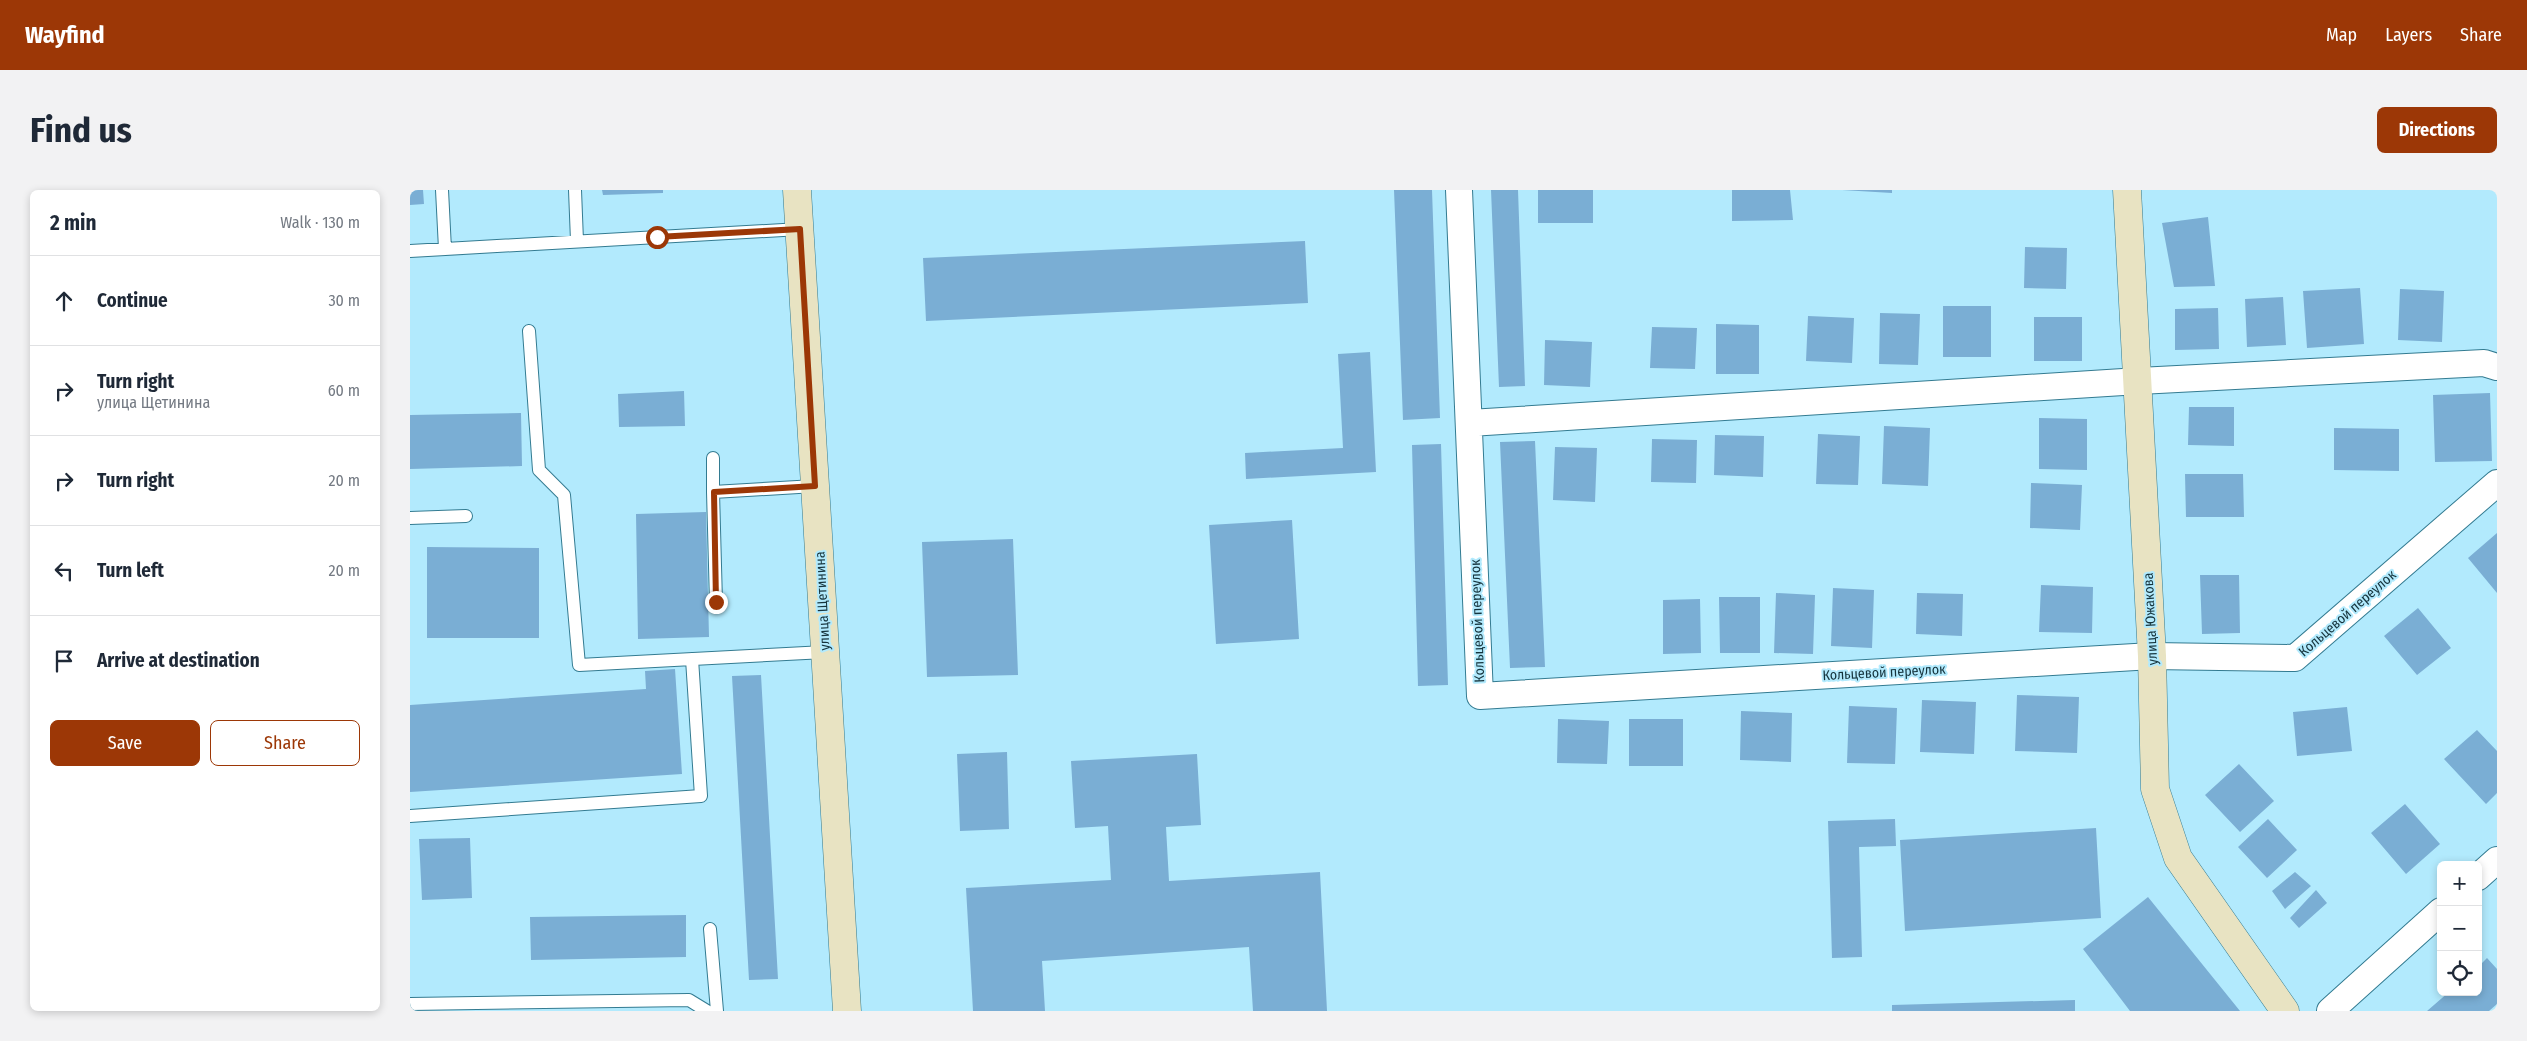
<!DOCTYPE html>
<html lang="en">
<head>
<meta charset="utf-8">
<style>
  :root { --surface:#fff; --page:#f2f2f3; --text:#1f2937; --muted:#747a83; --line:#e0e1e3; --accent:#9c3706 }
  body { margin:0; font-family:"Fira Sans Condensed",sans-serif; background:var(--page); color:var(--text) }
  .controls { position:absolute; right:15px; bottom:15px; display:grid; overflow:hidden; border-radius:8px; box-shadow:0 2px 8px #0003 }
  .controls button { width:45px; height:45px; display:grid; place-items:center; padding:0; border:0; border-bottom:1px solid var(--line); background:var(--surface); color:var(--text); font:25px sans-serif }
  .stop { position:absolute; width:15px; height:15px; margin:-11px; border:4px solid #9c3706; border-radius:50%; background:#fff }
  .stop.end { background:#9c3706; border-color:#fff; box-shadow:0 1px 5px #0008 }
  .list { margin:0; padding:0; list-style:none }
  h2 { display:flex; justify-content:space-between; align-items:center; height:65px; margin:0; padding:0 20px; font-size:21px }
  h2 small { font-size:16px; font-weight:400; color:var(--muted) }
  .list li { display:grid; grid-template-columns:32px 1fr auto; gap:15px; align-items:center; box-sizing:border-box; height:90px; padding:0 20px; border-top:1px solid var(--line) }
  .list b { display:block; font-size:19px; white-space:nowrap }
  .list p { margin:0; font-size:16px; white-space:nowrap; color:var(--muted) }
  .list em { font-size:16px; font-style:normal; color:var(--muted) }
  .actions { display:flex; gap:10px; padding:15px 20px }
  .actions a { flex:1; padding:11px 0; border:1px solid var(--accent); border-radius:8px; text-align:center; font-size:18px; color:var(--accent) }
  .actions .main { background:var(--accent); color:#fff }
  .icon { flex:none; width:28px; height:28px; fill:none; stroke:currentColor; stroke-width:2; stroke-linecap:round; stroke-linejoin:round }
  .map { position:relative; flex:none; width:2087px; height:821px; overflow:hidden; border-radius:8px }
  header { display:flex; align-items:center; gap:30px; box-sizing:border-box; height:70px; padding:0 25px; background:var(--accent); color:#fff }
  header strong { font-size:24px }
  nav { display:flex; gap:28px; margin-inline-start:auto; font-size:18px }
  .intro { display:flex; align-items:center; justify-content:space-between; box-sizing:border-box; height:120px; padding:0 30px }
  h1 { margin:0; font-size:35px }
  .button { padding:12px 22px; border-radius:8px; background:var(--accent); color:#fff; font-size:18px; font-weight:700 }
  main { display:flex; gap:30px; padding:0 30px }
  aside { flex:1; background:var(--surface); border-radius:8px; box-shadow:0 2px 8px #0003 }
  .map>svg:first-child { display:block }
  .building { fill:#7aaed4 }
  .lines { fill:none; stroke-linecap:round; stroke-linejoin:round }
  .lane-casing { stroke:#337b91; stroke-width:14 }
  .street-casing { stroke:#337b91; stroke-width:28 }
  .secondary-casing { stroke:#337b91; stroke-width:29 }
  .lane { stroke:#fff; stroke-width:12 }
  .street { stroke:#fff; stroke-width:26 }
  .secondary { stroke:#e8e3c2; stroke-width:28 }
  .route { stroke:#9c3706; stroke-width:6 }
  .labels { text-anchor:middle; stroke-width:4; stroke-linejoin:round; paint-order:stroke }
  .street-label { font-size:14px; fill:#16343d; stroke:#b2eafd }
</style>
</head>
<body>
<header>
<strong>Wayfind</strong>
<nav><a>Map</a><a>Layers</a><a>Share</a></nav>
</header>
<div class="intro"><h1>Find us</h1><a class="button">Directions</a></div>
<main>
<aside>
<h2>2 min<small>Walk · 130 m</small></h2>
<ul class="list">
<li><svg class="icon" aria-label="ahead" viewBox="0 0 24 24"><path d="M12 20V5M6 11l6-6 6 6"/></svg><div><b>Continue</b></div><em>30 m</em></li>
<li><svg class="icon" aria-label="right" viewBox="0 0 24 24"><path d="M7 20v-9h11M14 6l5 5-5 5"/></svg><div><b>Turn right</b><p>улица Щетинина</p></div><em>60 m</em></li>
<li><svg class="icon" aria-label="right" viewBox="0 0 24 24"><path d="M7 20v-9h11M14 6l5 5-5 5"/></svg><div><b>Turn right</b></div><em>20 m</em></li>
<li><svg class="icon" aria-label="left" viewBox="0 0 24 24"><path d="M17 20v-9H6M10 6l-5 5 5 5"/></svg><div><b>Turn left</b></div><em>20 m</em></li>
<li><svg class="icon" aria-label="arrive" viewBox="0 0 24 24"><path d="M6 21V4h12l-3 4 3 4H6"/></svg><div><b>Arrive at destination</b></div></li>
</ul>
<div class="actions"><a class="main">Save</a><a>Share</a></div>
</aside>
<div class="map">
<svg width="2087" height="821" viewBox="0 0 2087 821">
  <rect width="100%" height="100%" fill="#b2eafd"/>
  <!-- building -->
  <path class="building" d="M0 0H13L14 14 0 15Z
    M192 0H253V3L193 5Z
    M984 0H1022L1030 228 993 230Z
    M1081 0H1108L1115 196 1089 197Z
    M1128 0H1183V33H1128Z
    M1322 0H1380L1383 30 1322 31Z
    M1432 0H1482V3Z
    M1798 27 1805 96 1764 97 1752 33Z
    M895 51 898 113 516 131 513 68Z
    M1615 57 1657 58 1656 99 1614 98Z
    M1950 98 1954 154 1897 158 1893 101Z
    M1990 99 2034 101 2032 152 1988 150Z
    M1873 107 1876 155 1837 157 1835 109Z
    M1533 116H1581V167H1533Z
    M1808 118 1809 159 1765 160V119Z
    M1470 123 1510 124 1508 175 1469 174Z
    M1398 126 1444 128 1442 173 1396 171Z
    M1624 127H1672V171H1624Z
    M1306 134 1349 135V184H1306Z
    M1242 137 1287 138 1285 179 1240 178Z
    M1135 150 1182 152 1180 197 1134 195Z
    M960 162 966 282 836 289 835 263 933 258 928 164Z
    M274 201 275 236 209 237 208 204Z
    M2080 203 2082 271 2025 272 2023 205Z
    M1779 217H1824V256L1778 255Z
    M111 223 112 276 0 279V225Z
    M1629 228 1677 229V280L1629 279Z
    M1474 236 1520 238 1518 296 1472 294Z
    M1924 238 1989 239V281L1924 280Z
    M1408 244 1450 246 1448 295 1406 294Z
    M1305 245 1354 246 1353 287 1304 285Z
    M1242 249 1287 250 1286 293 1241 292Z
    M1125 251 1135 477 1100 478 1090 252Z
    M1031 254 1038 495 1008 496 1002 255Z
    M1145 257 1187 258 1185 312 1143 310Z
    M1775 284H1833L1834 327H1776Z
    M1621 293 1672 295 1670 340 1620 338Z
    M296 322 299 447 228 449 226 324Z
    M882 330 889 449 806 454 799 335Z
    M2087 343V403L2058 368Z
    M603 349 608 485 517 487 512 352Z
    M17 357 129 358V448H17Z
    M1790 385H1829L1830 443 1792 444Z
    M1631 395 1683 397 1682 443 1629 442Z
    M1423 398 1464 400 1462 458 1421 456Z
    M1366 403 1405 405 1403 464 1364 463Z
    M1507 403 1553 404 1552 446 1506 444Z
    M1309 407H1350V463H1310Z
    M1290 409 1291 463 1253 464V410Z
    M2008 418 2041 458 2007 485 1974 446Z
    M265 479 272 584 0 602V515L236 499 235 481Z
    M351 485 368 789 339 790 322 486Z
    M1607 505 1669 507 1667 563 1605 561Z
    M1512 510 1566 512 1564 564 1510 562Z
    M1439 516 1487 518 1485 574 1437 573Z
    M1937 517 1942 561 1887 566 1883 522Z
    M1331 521 1382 523 1381 572 1330 570Z
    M1148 529 1199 531 1197 574 1147 573Z
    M1219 529H1273V576H1219Z
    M2067 540 2087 561V603L2076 614 2034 569Z
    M597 562 599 639 550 641 547 564Z
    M787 564 791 635 756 637 759 691 910 682 917 821H843L839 757 632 771 635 821H563L556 698 701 690 698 636 665 638 661 571Z
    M1829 574 1864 611 1830 642 1795 605Z
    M1995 614 2030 654 1996 684 1961 643Z
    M1485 629 1486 656 1449 657 1452 767 1422 768 1418 631Z
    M1858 629 1887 660 1857 688 1828 657Z
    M1686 638 1691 728 1495 741 1490 650Z
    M60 648 62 708 12 710 9 649Z
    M1885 682 1901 696 1875 719 1862 701Z
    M1906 700 1917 713 1889 738 1880 728Z
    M1738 707 1830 821H1720L1673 759Z
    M276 725V767L121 770 120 727Z
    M2077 768 2087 779V814L2079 821H2017L2039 802H2068V777Z
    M1665 810V821H1482V815Z"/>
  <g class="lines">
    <!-- lane casing -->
    <g class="lane-casing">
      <path id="lane" d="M32 0 35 59
        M165 0 167 51
        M0 61 390 39
        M119 141 129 280 154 305 169 475 415 462
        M303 268V302L405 296
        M303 302 306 412
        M0 328 56 326
        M0 626 291 606 282 469
        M300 739 307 821
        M0 814 279 810 297 821"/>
    </g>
    <!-- street casing -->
    <g class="street-casing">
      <path id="street" d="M1049 0 1070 506 1742 466 1885 468 2087 293
        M1060 233 1729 191 2074 173 2087 177
        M2068 687 2087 670
        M1920 821 2031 721"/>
    </g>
    <!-- secondary casing -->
    <g class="secondary-casing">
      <path id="secondary" d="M387 0 437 821
        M1717 0 1742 466 1745 599 1768 668 1875 821"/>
    </g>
    <!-- lane -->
    <use href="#lane" class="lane"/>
    <!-- street -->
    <use href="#street" class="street"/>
    <!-- secondary -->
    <use href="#secondary" class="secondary"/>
  </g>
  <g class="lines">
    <!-- route -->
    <path class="route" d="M247 47 390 39 405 296 304 302 306 412"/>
  </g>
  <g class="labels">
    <!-- street labels -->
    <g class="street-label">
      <text transform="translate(412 411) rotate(-93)" y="5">улица Щетинина</text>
      <text transform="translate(1937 423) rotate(-41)" y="5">Кольцевой переулок</text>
      <text transform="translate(1740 429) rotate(-93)" y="5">улица Южакова</text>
      <text transform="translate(1067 431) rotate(-92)" y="5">Кольцевой переулок</text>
      <text transform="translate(1474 482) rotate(-3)" y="5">Кольцевой переулок</text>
    </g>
  </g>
</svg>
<div class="controls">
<button>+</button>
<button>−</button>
<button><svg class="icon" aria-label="locate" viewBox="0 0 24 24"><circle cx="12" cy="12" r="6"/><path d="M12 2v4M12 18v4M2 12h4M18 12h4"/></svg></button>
</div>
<div class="stop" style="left:247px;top:47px"></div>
<div class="stop end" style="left:306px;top:412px"></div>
</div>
</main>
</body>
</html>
